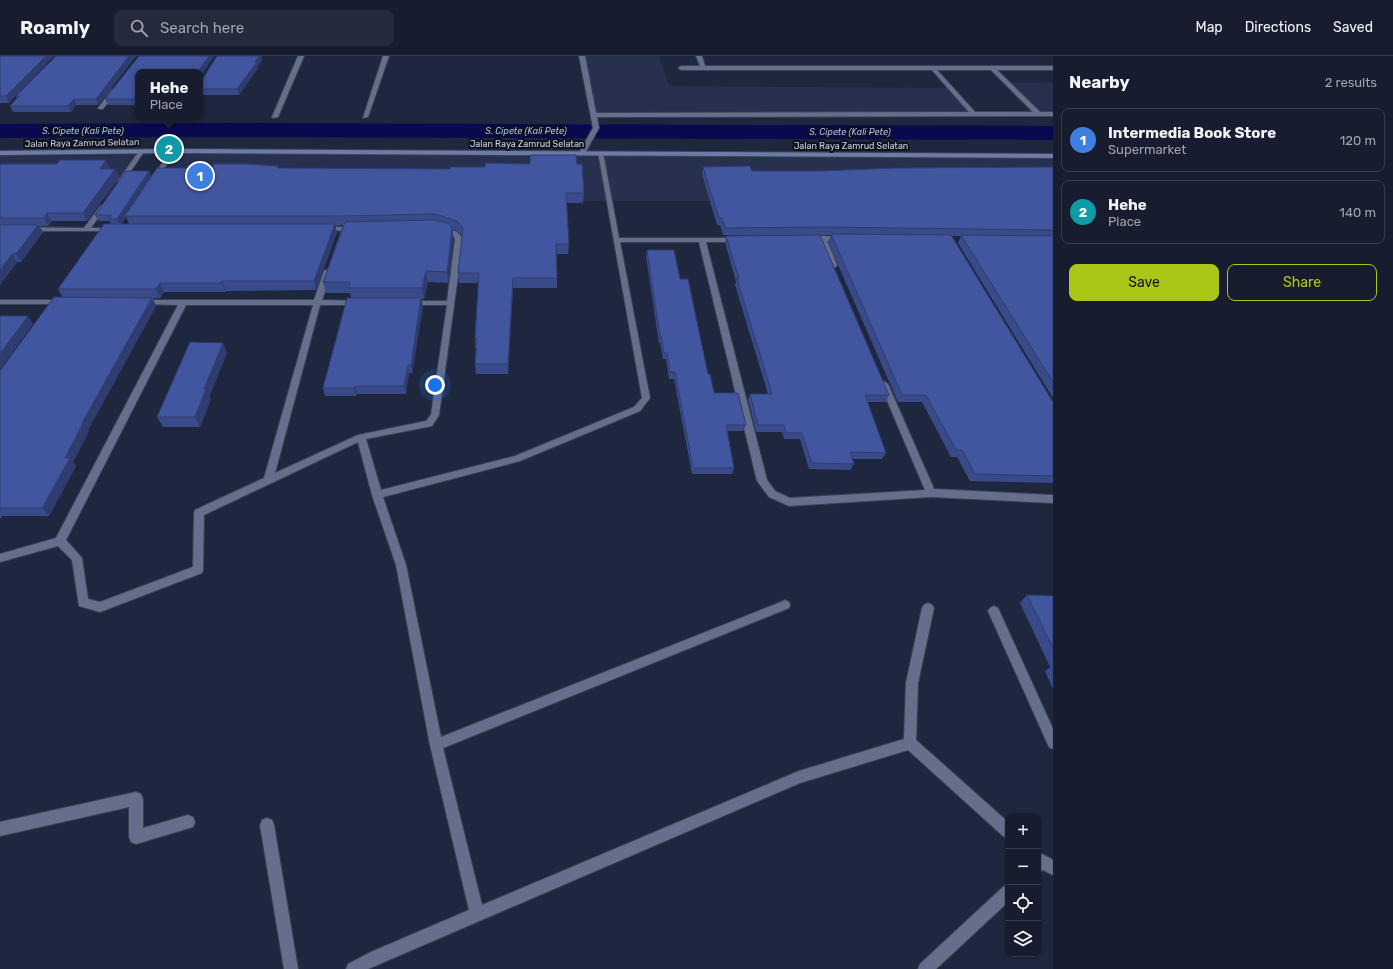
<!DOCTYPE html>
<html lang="en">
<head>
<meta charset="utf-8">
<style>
  :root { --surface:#171d2f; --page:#242a3b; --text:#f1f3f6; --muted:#9ea2aa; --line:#363b4b; --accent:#aac717 }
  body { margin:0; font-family:Rubik,sans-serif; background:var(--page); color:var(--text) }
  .controls { position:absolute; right:12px; bottom:12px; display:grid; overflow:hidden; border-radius:8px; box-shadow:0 1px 3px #0004 }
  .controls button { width:36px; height:36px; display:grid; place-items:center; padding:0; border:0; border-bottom:1px solid var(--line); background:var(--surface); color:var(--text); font:20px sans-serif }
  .you { position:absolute; left:435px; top:329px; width:14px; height:14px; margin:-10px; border:3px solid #fff; border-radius:50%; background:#1a73e8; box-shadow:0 0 0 6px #1a73e833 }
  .badge { display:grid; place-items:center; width:26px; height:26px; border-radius:50%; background:var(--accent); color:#fff; font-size:13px; font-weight:700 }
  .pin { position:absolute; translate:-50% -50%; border:2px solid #fff; box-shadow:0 1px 4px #0006 }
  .popup { position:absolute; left:135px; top:13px; width:68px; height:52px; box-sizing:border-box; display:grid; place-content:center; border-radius:8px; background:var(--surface); filter:drop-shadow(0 1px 3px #0005); font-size:13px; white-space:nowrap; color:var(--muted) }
  .popup b { font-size:15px; color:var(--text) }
  .popup::after { content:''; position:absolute; left:50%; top:100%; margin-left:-8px; border:8px solid transparent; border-top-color:var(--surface) }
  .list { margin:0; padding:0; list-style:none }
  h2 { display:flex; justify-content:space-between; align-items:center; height:52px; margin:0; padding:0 16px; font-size:17px }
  h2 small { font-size:13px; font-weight:400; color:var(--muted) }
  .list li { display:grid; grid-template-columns:26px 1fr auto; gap:12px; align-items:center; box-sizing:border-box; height:64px; margin:0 8px 8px; padding:0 8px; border:1px solid var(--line); border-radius:8px }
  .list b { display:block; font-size:15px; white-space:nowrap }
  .list p { margin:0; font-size:13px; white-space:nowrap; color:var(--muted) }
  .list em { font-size:13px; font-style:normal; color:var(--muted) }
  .actions { display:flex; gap:8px; padding:12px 16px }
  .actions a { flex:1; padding:9px 0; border:1px solid var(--accent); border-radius:8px; text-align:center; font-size:14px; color:var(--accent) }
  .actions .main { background:var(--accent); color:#111 }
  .icon { flex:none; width:22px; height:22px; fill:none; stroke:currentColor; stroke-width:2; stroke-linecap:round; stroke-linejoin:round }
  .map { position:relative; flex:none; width:1053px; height:913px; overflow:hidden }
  header { display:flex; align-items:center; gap:24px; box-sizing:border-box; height:56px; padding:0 20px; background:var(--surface); border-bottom:1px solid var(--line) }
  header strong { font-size:19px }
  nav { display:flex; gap:22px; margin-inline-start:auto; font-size:14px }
  .search { width:280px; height:36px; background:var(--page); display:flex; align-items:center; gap:10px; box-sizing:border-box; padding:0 14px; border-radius:8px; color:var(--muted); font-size:15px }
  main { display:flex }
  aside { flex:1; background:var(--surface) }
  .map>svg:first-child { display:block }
  .built { fill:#27304e }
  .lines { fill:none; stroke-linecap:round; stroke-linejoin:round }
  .canal { fill:#08094f; fill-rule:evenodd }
  .street-casing { stroke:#3c4256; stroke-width:2 }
  .secondary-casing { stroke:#3c4256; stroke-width:2 }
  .street { fill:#656f8b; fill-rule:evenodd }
  .secondary { fill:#6d7ca6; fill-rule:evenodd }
  .wall { fill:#394a89; fill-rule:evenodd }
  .shaded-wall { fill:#2e3c6f }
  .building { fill:#42569f; stroke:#2e3c6f }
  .labels { text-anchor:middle; stroke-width:4; stroke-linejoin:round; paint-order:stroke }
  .far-water-label { font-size:9px; font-style:italic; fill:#aabffd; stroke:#0d111b }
  .far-street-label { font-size:9px; fill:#cdd2e2; stroke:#0d111b }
</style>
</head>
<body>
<header>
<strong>Roamly</strong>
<div class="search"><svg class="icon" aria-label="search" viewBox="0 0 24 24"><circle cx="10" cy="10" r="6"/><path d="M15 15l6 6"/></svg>Search here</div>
<nav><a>Map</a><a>Directions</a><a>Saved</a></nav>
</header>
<main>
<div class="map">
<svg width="1053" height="913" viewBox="0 0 1053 913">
  <rect width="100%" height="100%" fill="#1f273f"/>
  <!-- built -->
  <path class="built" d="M582 0H659L669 30 950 32 973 58 593 59Z
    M1006 26 1053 27V58H1038Z
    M173 95 1053 100V145H610L143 141Z
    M139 99 108 143 0 142V100Z"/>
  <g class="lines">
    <!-- canal -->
    <path class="canal" d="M232 67 1053 70V84L232 81 0 82V68Z"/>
    <!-- street casing -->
    <g class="street-casing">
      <path id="street" d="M298 0H304L278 61 273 62 272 61Z
        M383 0H389L368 61 363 62Z
        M579 0H585L596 57 969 56 932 14H681L678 12 681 10H700L696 0H702L705 10H1053V14H997L1040 56H1053V60L597 61 599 72 585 97 582 99 579 97 593 72ZM937 14H991L1033 56H975Z
        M112 33 117 34 103 53H99L98 52Z
        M171 94 176 95 157 123H153L152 122Z
        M139 95 144 96 123 126H119L118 125Z
        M598 96 603 97 619 182H738L742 184 738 186H706L767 424 775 435 790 442 925 434 880 328 884 325 888 328 934 433 1053 439V447L931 441 789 450 769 441 757 425 699 186H620L650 342 640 355 520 405 383 441 406 509 441 681 781 546 785 544 789 546 790 549 789 552 443 692 482 849 799 715 904 683 906 627 922 552 924 549 928 547 932 549 934 552 918 627 916 684 1008 766V782L1003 780 908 694 800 727 368 913H346L348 908 371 896 469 854 430 689 396 509 372 439 358 386 204 459 203 514 202 517 100 556 79 550 72 504 58 490 0 506V498L56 482 178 249 141 248 137 246 138 244H314L324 215 328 213 332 215 322 244 362 245 363 247 359 249H320L275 417 358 379 426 365 431 359 447 249H409L405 247 409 245H447L455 183 452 178 438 173 437 172 440 170 457 176 463 183 439 359 432 370 366 383 381 434 515 400 634 351 642 342ZM186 249H313L264 422 195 454 194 457 193 511 100 546 88 543 82 502 66 484Z
        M101 149 106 150 91 172H112L114 173V175H0V171L84 172Z
        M324 171H356L359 173 356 175 322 174V172Z
        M822 180 842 181 846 183 842 185H827L837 209 836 211H830L829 209 820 185H810L806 183 810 181Z
        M0 244H63L67 246 63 248H0Z
        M994 550 998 552 1053 673V693L1049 691 988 555 990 552Z
        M136 736 141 738 143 743V772L188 759 193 761 195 766 193 771 136 788 131 786 129 781V751L0 780V766Z
        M267 762 272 764 274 769 298 913H284L260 769 262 764Z
        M1042 798 1053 804V819L1043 814 1038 816V800Z
        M1008 829V846L936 913H918L920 908 1003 831Z"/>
    </g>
    <!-- secondary casing -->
    <g class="secondary-casing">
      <path id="secondary" d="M173 93 1053 98V102L173 97 0 99V95Z"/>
    </g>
    <!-- street -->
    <use href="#street" class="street"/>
    <!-- secondary -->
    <use href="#secondary" class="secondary"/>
  </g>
  <!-- wall -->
  <path class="wall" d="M0 0 9 47H0Z
    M136 0 98 49H76L71 56H13L10 50 17 43 16 40Z
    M261 1 262 4 258 10V12L239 39H200V25Z
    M138 16V49H108L105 43Z
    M0 108 110 112 109 113H115L119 121 87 165H52L48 170H39L43 176 21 206H17L0 229Z
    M577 108 584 137 583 147H566L569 188 568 198H556L557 222V232H513L508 318H476L475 308 476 292H475V282L479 227H459L458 217 462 180 457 175 453 173V183L448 227 428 226 424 243H422L423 250 412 317H409L406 338H357L356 340H325L323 332 351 242 350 237H326L323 226 343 169 335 170 337 176 316 234 226 235 225 236H164L160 242H153L156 250 88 374 89 375 73 406 76 410 49 460H2L0 463V315L63 242 58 233 111 168 110 165H98L95 159 149 115 151 121 212 112H279L450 113 485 111ZM126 161 129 168H121Z
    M703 111 752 115H820L1053 111V342L958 187 961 180H951L1053 346V427L970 425 957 401H951L922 346H898L828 186 831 179H723L720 169H717L702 118Z
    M726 180 889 339 886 346H867L886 397 882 403H852L854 408 850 414 809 413 800 383H784L782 376H756L748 344 750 338H768L735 229 736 226 725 186Z
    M647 194 680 223 714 337 746 369 743 375H727L734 412 732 418H692L674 323H669L666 303H663L660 287H659L646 200Z
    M227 297 209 341 211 343 200 371H163L157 361Z
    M1027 539 1053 540V633L1045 615 1050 611 1020 547Z"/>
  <!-- shaded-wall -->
  <path class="shaded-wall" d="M46 0H54L9 47 6 40Z
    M129 0H136L98 49 96 43Z
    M209 0H214L200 22V16H198Z
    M258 0H262L261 1 262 4 258 10V12L239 39 237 33Z
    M74 43 76 49 71 56 68 50Z
    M106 104 110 112 103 121 100 113Z
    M115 113 119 121 87 165 83 157Z
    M149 115 151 121 125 160 126 161 120 170 117 163Z
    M47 157 52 165 48 170 44 162Z
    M335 168 337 176 316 234 314 225Z
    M38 169 43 176 21 206 16 198Z
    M452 172 453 183 448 227 447 216Z
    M12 198 17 206 0 229V214Z
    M426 215 428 226 424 243 422 232Z
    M513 222V232L508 318V308Z
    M222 225 226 235 225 236 222 227Z
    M160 227 164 236 160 242 156 233Z
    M152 242 156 250 88 374 89 375 73 406 76 410 49 460 42 452 65 402 82 367Z
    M421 242 423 250 412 317 411 309Z
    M28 260 33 268 0 314V298Z
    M223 287 227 297 209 341 211 343 200 371 195 361 204 333Z
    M408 309 409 317 406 338 404 330Z
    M355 330 357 338 356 340 354 332Z"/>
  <!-- building -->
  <path class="building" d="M0 0H46L6 40H0Z
    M56 0H129L96 43H74L68 50H10L19 40H16Z
    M139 0H209L198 16H138V42L137 43H105Z
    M217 0H259L255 6H257L237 33H200V25L202 24Z
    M530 99H576L577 108H582L584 137H566L569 188H556L557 222H513L508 308H475L477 282H475L479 217H458L463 172 457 165 435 158 341 160H125L157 112H212L214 108H247L278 110V112L450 113V111H485V107L530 108Z
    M60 104H106L100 113H115L83 157H47L44 162H0V108H57Z
    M750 110 752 115H820L896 112 1053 111V174L824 171 725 172 722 162H719L703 111Z
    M126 115H149L117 163H109L112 159H95Z
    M435 164 450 168 452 172 447 216 426 215 422 232H349L350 226H323L345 166Z
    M104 168H335L314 225H222V227H160L156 233H58Z
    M0 169H38L16 198H12L0 214Z
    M831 178 951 179 1053 346V420L975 418 962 394H956L926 339H902Z
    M820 179 889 339H865L886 397 850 396 854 408 812 407 802 377H786L784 369H758L750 338H772L737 223H739L726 180Z
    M961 179 1053 180V326Z
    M647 194H674L680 223H688L708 318H710L714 337H738L746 369H726L734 412H693L675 316H670L667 297H664L661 280H660Z
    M54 241 152 242 82 367H83L65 402H70L42 452H0V315Z
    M347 242H421L411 309H408L404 330H355L354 332H323Z
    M0 260H28L0 298Z
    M190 286 223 287 204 333H206L195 361H157Z
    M1027 539 1053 540V592Z"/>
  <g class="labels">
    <!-- far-water labels -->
    <g class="far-water-label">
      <text x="83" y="78">S. Cipete (Kali Pete)</text>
      <text x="526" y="78">S. Cipete (Kali Pete)</text>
      <text x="850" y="79">S. Cipete (Kali Pete)</text>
    </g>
    <!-- far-street labels -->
    <g class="far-street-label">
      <text transform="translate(82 87) rotate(-1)" y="3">Jalan Raya Zamrud Selatan</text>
      <text x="527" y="91">Jalan Raya Zamrud Selatan</text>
      <text x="851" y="93">Jalan Raya Zamrud Selatan</text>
    </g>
  </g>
</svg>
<div class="controls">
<button>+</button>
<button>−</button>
<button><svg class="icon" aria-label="locate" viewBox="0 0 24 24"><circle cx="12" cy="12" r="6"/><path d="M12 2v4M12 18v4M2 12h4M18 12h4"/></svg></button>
<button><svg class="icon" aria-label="layers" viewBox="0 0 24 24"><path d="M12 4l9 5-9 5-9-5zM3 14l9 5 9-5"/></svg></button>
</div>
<div class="you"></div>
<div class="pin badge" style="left:200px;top:120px;background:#3f7fe0">1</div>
<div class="pin badge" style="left:169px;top:93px;background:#0f9aa8">2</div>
<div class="popup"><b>Hehe</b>Place</div>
</div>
<aside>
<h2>Nearby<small>2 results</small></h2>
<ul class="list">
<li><span class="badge" style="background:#3f7fe0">1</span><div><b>Intermedia Book Store</b><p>Supermarket</p></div><em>120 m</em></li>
<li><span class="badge" style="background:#0f9aa8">2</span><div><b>Hehe</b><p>Place</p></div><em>140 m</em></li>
</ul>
<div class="actions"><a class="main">Save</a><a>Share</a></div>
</aside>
</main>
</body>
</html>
